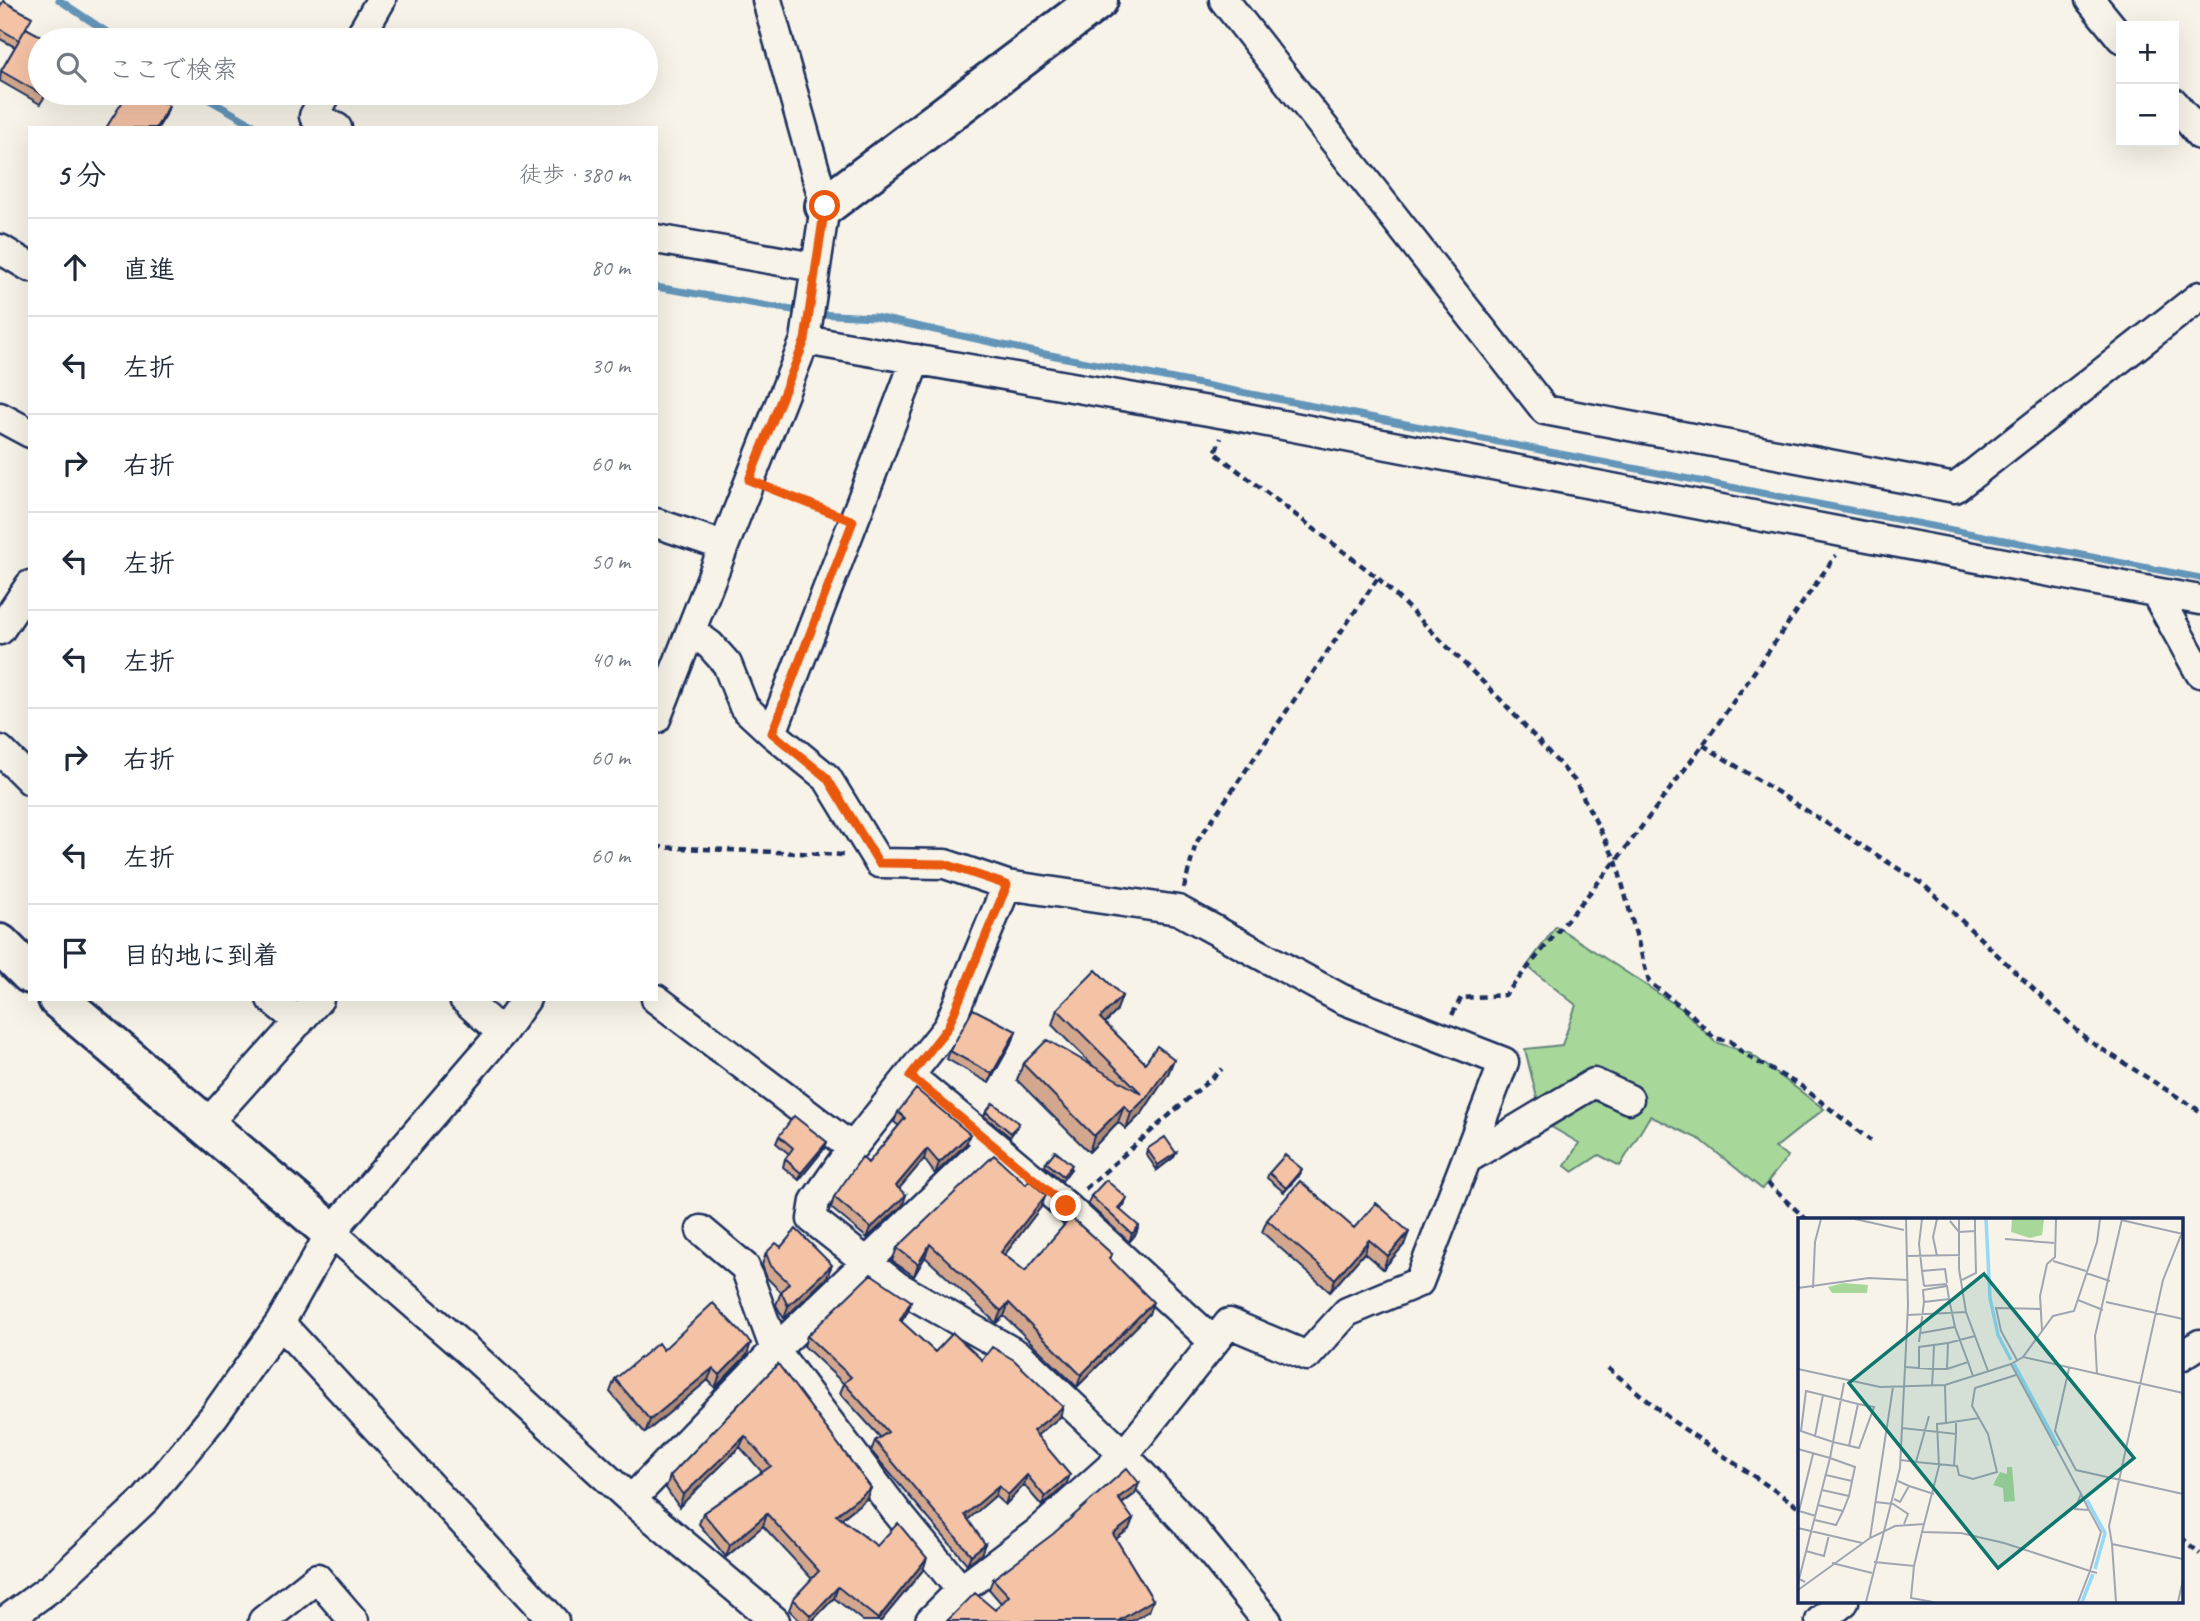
<!DOCTYPE html>
<html lang="ja">
<head>
<meta charset="utf-8">
<style>
  :root { --surface:#fff; --page:#f2f2f3; --text:#1f2937; --muted:#747a83; --line:#e0e1e3 }
  body { margin:0; font-family:Caveat,"Klee One",sans-serif; background:var(--page); color:var(--text) }
  .controls { position:absolute; right:21px; top:21px; display:grid; overflow:hidden; border-radius:0px; box-shadow:0 7px 28px #0002 }
  .controls button { width:63px; height:63px; display:grid; place-items:center; padding:0; border:0; border-bottom:2px solid var(--line); background:var(--surface); color:var(--text); font:35px sans-serif }
  .stop { position:absolute; width:21px; height:21px; margin:-16px; border:5px solid #ea580c; border-radius:50%; background:#fff }
  .stop.end { background:#ea580c; border-color:#fff; box-shadow:0 2px 7px #0008 }
  .list { margin:0; padding:0; list-style:none }
  h2 { display:flex; justify-content:space-between; align-items:center; height:91px; margin:0; padding:0 28px; font-size:30px }
  h2 small { font-size:23px; font-weight:400; color:var(--muted) }
  .list li { display:grid; grid-template-columns:46px 1fr auto; gap:21px; align-items:center; box-sizing:border-box; height:98px; padding:0 28px; border-top:2px solid var(--line) }
  .list b { display:block; font-size:26px; white-space:nowrap }
  .list em { font-size:23px; font-style:normal; color:var(--muted) }
  .icon { flex:none; width:38px; height:38px; fill:none; stroke:currentColor; stroke-width:2; stroke-linecap:round; stroke-linejoin:round }
  .map { position:relative; flex:none; width:2200px; height:1621px; overflow:hidden }
  .search { position:absolute; background:var(--surface); box-shadow:0 7px 28px #0002; left:28px; top:28px; width:630px; height:77px; display:flex; align-items:center; gap:18px; box-sizing:border-box; padding:0 24px; border-radius:38px; color:var(--muted); font-size:26px }
  .panel { position:absolute; background:var(--surface); box-shadow:0 7px 28px #0002; left:28px; top:126px; width:630px; height:875px; border-radius:0px }
  .map>svg:first-child { display:block }
  .green { fill:#a8d899; stroke:#62847c; stroke-width:2 }
  .lines { fill:none; stroke-linecap:round; stroke-linejoin:round }
  .stream { stroke:#6495b9; stroke-width:7 }
  .street-casing { stroke:#1b2f5e; stroke-width:33 }
  .secondary-casing { stroke:#1b2f5e; stroke-width:44 }
  .path { stroke:#1b2f5e; stroke-width:4.5; stroke-dasharray:7 5; stroke-linecap:butt }
  .street { stroke:#f7f3e8; stroke-width:28 }
  .secondary { stroke:#f7f3e8; stroke-width:38 }
  .wall { fill:#d2a78e; stroke:#1b2f5e; stroke-width:2 }
  .shaded-wall { fill:#ab8874; stroke:#1b2f5e; stroke-width:2 }
  .building { fill:#f4c2a5; stroke:#1b2f5e; stroke-width:2 }
  .route { stroke:#ea580c; stroke-width:9 }
  .inset-river { fill:none; stroke:#94d9f6; stroke-width:3.5 }
  .inset-road { fill:none; stroke:#9fa5b1; stroke-width:2 }
  .view { fill:#0f766e; fill-opacity:0.15; stroke:#0f766e; stroke-width:3.5 }
  .inset-edge { fill:none; stroke:#1b2f5e; stroke-width:3.5 }
</style>
</head>
<body>
<div class="map">
<svg width="2200" height="1621" viewBox="0 0 2200 1621">
  <rect width="100%" height="100%" fill="#f7f3e8"/>
  <filter id="ink" filterUnits="userSpaceOnUse"><feTurbulence type="fractalNoise" baseFrequency=".0143" numOctaves="2"/><feDisplacementMap in="SourceGraphic" scale="14" xChannelSelector="R" yChannelSelector="G"/><feConvolveMatrix kernelMatrix="1 2 1 2 8 2 1 2 1" color-interpolation-filters="sRGB"/></filter>
  <g filter="url(#ink)">
    <!-- green -->
    <path class="green" d="M1556 926 1682 1009 1715 1042 1751 1054 1824 1109 1775 1148 1788 1156 1762 1189 1701 1140 1650 1116 1620 1166 1599 1155 1573 1172 1565 1166 1579 1143 1543 1122 1525 1049 1562 1045 1576 1005 1527 966Z"/>
    <g class="lines">
      <!-- stream -->
      <path class="stream" d="M59 0 119 40
        M197 93 259 128
        M656 287 804 312
        M816 314 875 317 1040 353 2200 578"/>
      <!-- street casing -->
      <g class="street-casing">
        <path id="street" d="M1224 0 1545 410 1955 488 2200 296
          M2090 0 2121 38
          M358 40 381 0
          M327 93 314 116 337 128
          M2174 103 2200 135
          M656 239 814 267
          M0 249 30 267
          M805 340 1231 415 2155 592
          M916 359 772 733 827 778 879 863 945 864 1007 885
          M0 417 30 433
          M656 523 724 546
          M2200 600 2155 592 2200 673
          M0 630 30 585
          M691 631 710 645 727 664 744 707 772 733
          M656 719 805 340 825 206 767 0
          M0 750 30 780
          M271 999 299 1022
          M464 999 502 1033
          M656 999 852 1148 815 1201 812 1219 897 1286 1020 1356 1124 1455 1194 1531 1267 1621
          M206 1125 319 999
          M991 1143 1066 1206 1214 1342
          M852 1148 948 1027 1007 885 1178 910 1342 999 1504 1062 1419 1282 1347 1312 1307 1356 1229 1323 1124 1455 1038 1532 961 1590
          M1467 1159 1594 1083 1629 1099
          M701 1230 745 1267 775 1350 896 1511 961 1590 930 1621
          M331 1232 469 1352 631 1500 775 1621
          M280 1323 554 1621
          M2181 1356 2200 1344
          M631 1500 775 1350 991 1143 910 1076
          M5 1621 53 1586 146 1499 214 1416 280 1323 331 1232 502 1033 526 999
          M263 1621 317 1578 354 1621
          M1820 1621 1844 1602"/>
      </g>
      <!-- secondary casing -->
      <g class="secondary-casing">
        <path id="secondary" d="M825 206 1098 0
          M0 944 30 974
          M58 999 331 1232"/>
      </g>
      <!-- path -->
      <path class="path" d="M773 490 830 512
        M1378 578 1499 698 1575 781 1616 861 1649 982 1690 1013 1714 1038 1730 1041 1745 1055 1801 1086 1871 1141
        M1703 745 1924 885 2086 1039 2200 1111
        M656 847 845 855
        M1184 888 1196 843 1378 578 1215 453 1221 438
        M1452 1015 1461 998 1505 995 1616 861 1703 745 1836 555
        M1767 1183 1807 1220
        M1085 1189 1222 1069
        M1608 1368 1674 1422 1799 1507
        M2181 1537 2200 1554"/>
      <!-- street -->
      <use href="#street" class="street"/>
      <!-- secondary -->
      <use href="#secondary" class="secondary"/>
    </g>
    <!-- wall -->
    <path class="wall" d="M0 7 27 28 47 93 40 104 0 81 1 71 15 47 0 39Z
      M1122 996 1116 1012 1105 1023 1145 1063 1174 1059 1168 1074 1142 1113 1126 1129 1118 1122 1089 1152 1017 1080 1023 1064 1093 1066 1052 1025 1057 1009Z
      M1016 1031 1013 1040 989 1083 947 1059 950 1051Z
      M898 1112 966 1144 935 1174 924 1159 899 1188 903 1205 867 1238 831 1208 834 1197 868 1163 899 1126 894 1122Z
      M986 1112 1019 1123 1017 1127 1010 1137 984 1116Z
      M779 1136 827 1142 824 1149 799 1180 783 1167 785 1159 789 1154 776 1143Z
      M1147 1149 1176 1153 1174 1157 1157 1170 1146 1154Z
      M1046 1162 1071 1169 1062 1181 1045 1166Z
      M1269 1173 1300 1174 1284 1192 1267 1178Z
      M1091 1196 1127 1198 1124 1205 1120 1210 1136 1234 1129 1242 1088 1204Z
      M1041 1207 1004 1255 1025 1271 1112 1254 1110 1260 1149 1314 1077 1387 1004 1316 996 1323 925 1257 914 1276 892 1261 897 1248Z
      M1267 1220 1354 1228 1404 1245 1383 1269 1364 1253 1330 1292 1262 1232Z
      M781 1247 827 1277 784 1319 776 1305 781 1292 767 1278 762 1265 766 1253Z
      M911 1301 908 1311 901 1322 935 1352 982 1360 1060 1417 1037 1435 1066 1485 1042 1506 1024 1485 1005 1505 995 1496 968 1519 981 1554 967 1564 871 1451 875 1441 880 1437 840 1393 844 1384 804 1346 807 1336Z
      M663 1350 747 1355 715 1388 708 1380 645 1433 610 1392 615 1379Z
      M778 1364 871 1488 866 1499 841 1519 877 1546 923 1570 881 1621H863L834 1598 812 1621H800L789 1610 793 1599 812 1579 763 1526 726 1557 699 1524 703 1513 762 1472 740 1447 679 1507 666 1488 670 1476Z
      M1139 1483 1135 1494 1122 1504 1129 1529 1116 1539 1153 1600 1149 1611 1132 1621H947L995 1610 1001 1603 989 1589 993 1579Z"/>
    <!-- shaded-wall -->
    <path class="shaded-wall" d="M169 106 166 115 158 128H156Z
      M1122 996 1116 1012 1094 1034 1100 1018Z
      M1016 1031 1013 1040 989 1083 992 1074Z
      M1174 1059 1168 1074 1142 1113 1126 1129 1131 1113Z
      M1124 1106 1118 1122 1089 1152 1094 1136Z
      M970 1134 966 1144 935 1174 939 1163Z
      M827 1142 824 1149 799 1180 801 1173Z
      M927 1149 924 1159 893 1196 896 1186Z
      M1176 1153 1174 1157 1157 1170 1158 1165Z
      M1302 1169 1300 1174 1284 1192 1286 1188Z
      M906 1195 903 1205 867 1238 871 1228Z
      M1046 1195 1041 1207 997 1265 1001 1252Z
      M1127 1198 1124 1205 1115 1216 1118 1208Z
      M1139 1226 1136 1234 1129 1242 1132 1234Z
      M1409 1232 1404 1245 1383 1269 1388 1256Z
      M1369 1240 1364 1253 1330 1292 1335 1279Z
      M930 1244 925 1257 914 1276 918 1264Z
      M832 1265 827 1277 784 1319 788 1306Z
      M911 1301 908 1311 896 1330 900 1320Z
      M1153 1302 1149 1314 1077 1387 1081 1375Z
      M1009 1303 1004 1316 996 1323 1001 1311Z
      M751 1343 747 1355 715 1388 720 1375Z
      M713 1368 708 1380 645 1433 650 1420Z
      M1063 1407 1060 1417 1030 1441 1033 1431Z
      M745 1436 740 1447 679 1507 683 1495Z
      M1027 1475 1024 1485 1005 1505 1008 1495Z
      M1070 1475 1066 1485 1042 1506 1045 1497Z
      M1139 1483 1135 1494 1114 1509 1118 1498Z
      M999 1486 995 1496 962 1525 965 1515Z
      M871 1488 866 1499 832 1526 836 1515Z
      M767 1514 763 1526 726 1557 730 1545Z
      M1133 1519 1129 1529 1109 1544 1113 1534Z
      M985 1544 981 1554 967 1564 971 1555Z
      M927 1558 923 1570 881 1621H877Z
      M838 1587 834 1598 812 1621H809L811 1616Z
      M1153 1600 1149 1611 1132 1621H1118Z"/>
    <!-- building -->
    <path class="building" d="M3 1 32 17 19 40 0 29V7Z
      M26 28 48 40H40V93H45L43 95 1 71Z
      M128 93H147L169 106 156 128H106Z
      M1096 970 1122 996 1100 1018 1145 1063 1157 1046 1174 1059 1147 1097 1131 1113 1124 1106 1094 1136 1023 1064 1047 1040 1142 1094 1057 1009Z
      M973 1009 1016 1031 992 1074 950 1051Z
      M916 1089 970 1134 939 1163 927 1149 896 1186 906 1195 871 1228 834 1197 862 1157 868 1163 905 1118 898 1112Z
      M993 1103 1019 1123 1011 1133 986 1112Z
      M794 1116 827 1142 801 1173 785 1159 793 1148 779 1136Z
      M1165 1137 1176 1153 1158 1165 1147 1149Z
      M1055 1151 1072 1165 1063 1176 1046 1162Z
      M994 1155 1026 1184 1029 1180 1046 1195 1001 1252 1025 1271 1071 1217 1112 1254 1109 1258 1153 1302 1081 1375 1009 1303 1001 1311 930 1244 918 1264 897 1248Z
      M1285 1155 1302 1169 1286 1188 1269 1173Z
      M1106 1180 1127 1198 1118 1208 1139 1226 1132 1234 1091 1196Z
      M1300 1181 1354 1228 1376 1203 1409 1232 1388 1256 1369 1240 1335 1279 1267 1220Z
      M796 1229 832 1265 788 1306 781 1292 789 1283 771 1266 766 1253 776 1243 781 1247Z
      M871 1274 911 1301 900 1320 935 1352 953 1333 982 1360 992 1347 1014 1360 1063 1407 1033 1431 1070 1475 1045 1497 1027 1475 1008 1495 999 1486 965 1515 985 1544 971 1555 875 1441 888 1432 844 1383 851 1377 807 1336Z
      M713 1303 751 1343 720 1375 713 1368 650 1420 615 1379 658 1343 663 1350Z
      M778 1364 871 1488 836 1515 877 1546 898 1523 927 1558 878 1619 838 1587 811 1616 793 1599 819 1571 767 1514 730 1545 703 1513 771 1466 745 1436 683 1495 670 1476Z
      M1127 1468 1139 1483 1118 1498 1133 1519 1113 1534 1153 1600 1118 1621H947L975 1593 995 1610 1009 1596 993 1579 1053 1534Z"/>
  </g>
  <g class="lines" filter="url(#ink)">
    <!-- route -->
    <path class="route" d="M825 206 805 340 749 480 853 521 772 733 827 778 879 863 945 864 1007 885 948 1027 910 1076 1066 1206"/>
  </g>
  <!-- overview -->
  <g transform="translate(1798 1218)">
    <rect width="385" height="385" fill="#f7f3e8"/>
    <path d="M214 1H246L244 17 232 20 213 14ZM45 65 70 67 69 75H34L30 69ZM209 249H214L217 283 206 284 205 270 195 267 202 254 209 256Z" fill="#a8d899"/>
    <path class="inset-river" d="M188 1 192 80 200 117 213 142M216 146 260 228M289 282 307 315 297 351M284 384 295 356"/>
    <path class="inset-road" d="M57 1 106 12M124 1 121 26 124 53M161 1V51L168 94 190 153M323 2 385 16M152 3 161 14 177 13V1M207 21 256 25M108 38 162 37M139 38 135 19 139 1M255 43 288 53M288 55 312 63M164 62 178 55 177 13M126 68 124 53 147 51 149 65M126 68 149 66M0 70 71 60 110 62M15 70 17 24 23 1M280 82 305 92M126 84 125 72 149 68 151 81M308 84 385 101M110 97 168 94M244 112 242 78 249 46 257 39 258 1M123 115 157 109 170 144M121 124 126 84 151 81 157 109M150 125 177 118M225 139 385 175M219 142 203 113 198 90 243 91M213 146 283 276M106 149 135 151 134 168M121 150V129L136 127 135 151H149L150 125 136 127M271 150 257 213 278 252 385 276M0 151 82 169 147 167 213 146 225 139 255 98 276 93 299 24 302 1M149 151 170 144 175 158M299 156 297 118 324 1M147 167 148 205 139 206 141 248 124 314 163 315 206 325 292 353 303 314 291 292 277 291 283 276 291 292M25 177 8 173 3 213 17 218 25 177 60 186M181 200 174 188 177 170 218 157M104 210 158 216V205M17 218 35 224 46 165M0 231 32 240 1 361 7 364M15 236 1 293 18 298M103 242 118 244 131 198M118 244 159 248 161 257 175 261 199 254 190 216 181 200 148 205M156 248 158 216M28 257 54 263 57 249 32 240 35 224 61 230 76 189 60 186 51 228M111 268 136 276M24 272 51 278 54 263M96 281 102 284 111 268 100 263M77 284 95 286 110 296 106 306M20 287 45 293 51 278M17 302 38 307 45 293M0 310 64 325M72 320 95 169M314 326 311 308 365 62 385 12M8 333 26 338 31 317M76 344 116 348 124 314M34 345 74 355M116 348 113 380 135 384M0 372 72 320 97 308 127 306M68 384 102 250 110 88 108 1M280 384 292 353 299 355M318 384 314 326 385 341M380 384 385 362"/>
    <path class="view" d="M186 56 336 240 200 350 51 165Z"/>
    <rect width="385" height="385" class="inset-edge"/>
  </g>
</svg>
<div class="controls">
<button>+</button>
<button>−</button>
</div>
<div class="stop" style="left:825px;top:206px"></div>
<div class="stop end" style="left:1066px;top:1206px"></div>
<div class="search"><svg class="icon" aria-label="search" viewBox="0 0 24 24"><circle cx="10" cy="10" r="6"/><path d="M15 15l6 6"/></svg>ここで検索</div>
<section class="panel">
<h2>5 分<small>徒歩 · 380 m</small></h2>
<ul class="list">
<li><svg class="icon" aria-label="ahead" viewBox="0 0 24 24"><path d="M12 20V5M6 11l6-6 6 6"/></svg><div><b>直進</b></div><em>80 m</em></li>
<li><svg class="icon" aria-label="left" viewBox="0 0 24 24"><path d="M17 20v-9H6M10 6l-5 5 5 5"/></svg><div><b>左折</b></div><em>30 m</em></li>
<li><svg class="icon" aria-label="right" viewBox="0 0 24 24"><path d="M7 20v-9h11M14 6l5 5-5 5"/></svg><div><b>右折</b></div><em>60 m</em></li>
<li><svg class="icon" aria-label="left" viewBox="0 0 24 24"><path d="M17 20v-9H6M10 6l-5 5 5 5"/></svg><div><b>左折</b></div><em>50 m</em></li>
<li><svg class="icon" aria-label="left" viewBox="0 0 24 24"><path d="M17 20v-9H6M10 6l-5 5 5 5"/></svg><div><b>左折</b></div><em>40 m</em></li>
<li><svg class="icon" aria-label="right" viewBox="0 0 24 24"><path d="M7 20v-9h11M14 6l5 5-5 5"/></svg><div><b>右折</b></div><em>60 m</em></li>
<li><svg class="icon" aria-label="left" viewBox="0 0 24 24"><path d="M17 20v-9H6M10 6l-5 5 5 5"/></svg><div><b>左折</b></div><em>60 m</em></li>
<li><svg class="icon" aria-label="arrive" viewBox="0 0 24 24"><path d="M6 21V4h12l-3 4 3 4H6"/></svg><div><b>目的地に到着</b></div></li>
</ul>
</section>
</div>
</body>
</html>
